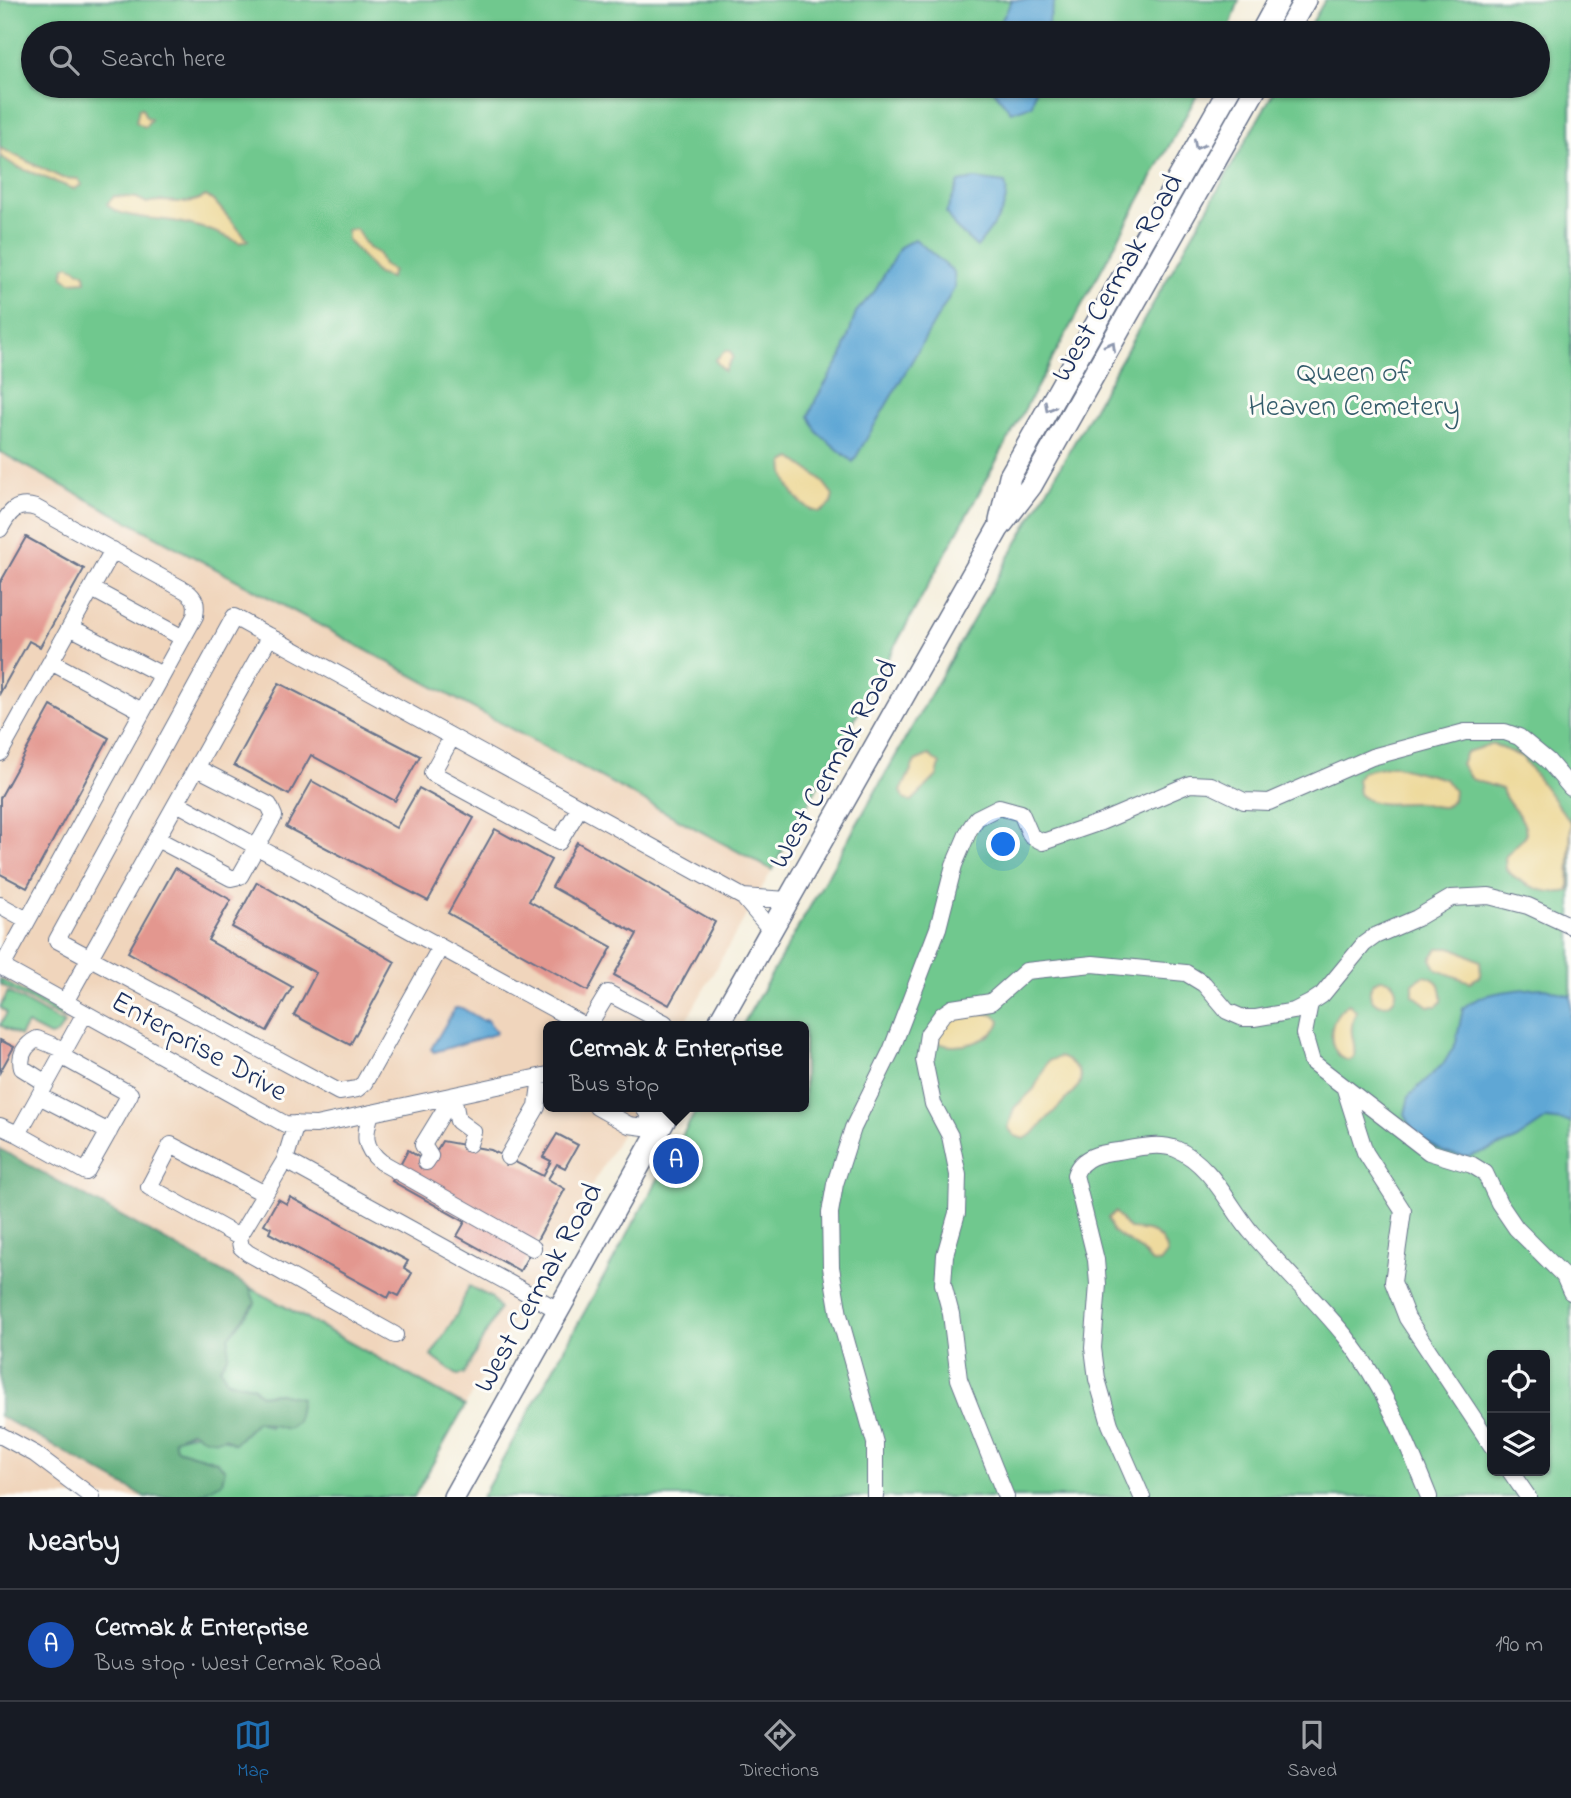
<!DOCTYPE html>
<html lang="en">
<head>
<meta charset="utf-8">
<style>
  :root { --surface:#171b24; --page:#20242c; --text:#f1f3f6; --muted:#9ea1a6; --line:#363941; --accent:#1f6fb2 }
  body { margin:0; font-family:"Indie Flower",sans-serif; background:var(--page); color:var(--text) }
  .controls { position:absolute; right:21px; bottom:21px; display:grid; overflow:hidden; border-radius:10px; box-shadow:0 2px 5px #0004 }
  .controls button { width:63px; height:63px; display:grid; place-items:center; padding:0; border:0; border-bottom:2px solid var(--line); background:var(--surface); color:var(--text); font:35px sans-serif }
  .you { position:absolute; left:1004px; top:845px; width:24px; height:24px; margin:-18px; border:5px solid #fff; border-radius:50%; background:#1a73e8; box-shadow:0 0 0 10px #1a73e833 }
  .badge { display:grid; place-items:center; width:46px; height:46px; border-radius:50%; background:var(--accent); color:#fff; font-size:23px; font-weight:700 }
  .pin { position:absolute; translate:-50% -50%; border:4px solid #fff; box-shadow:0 2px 7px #0006 }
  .popup { position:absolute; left:543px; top:1021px; width:266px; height:91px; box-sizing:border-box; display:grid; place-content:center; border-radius:10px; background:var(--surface); filter:drop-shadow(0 2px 5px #0005); font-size:23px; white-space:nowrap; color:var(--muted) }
  .popup b { font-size:26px; color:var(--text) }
  .popup::after { content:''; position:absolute; left:50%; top:100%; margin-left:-14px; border:14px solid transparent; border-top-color:var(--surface) }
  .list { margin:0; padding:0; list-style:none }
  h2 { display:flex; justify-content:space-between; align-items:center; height:91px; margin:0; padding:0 28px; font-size:30px }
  h2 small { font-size:23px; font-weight:400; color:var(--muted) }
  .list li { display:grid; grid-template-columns:46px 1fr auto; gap:21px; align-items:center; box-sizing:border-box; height:112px; padding:0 28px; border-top:2px solid var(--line) }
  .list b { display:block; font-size:26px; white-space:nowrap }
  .list p { margin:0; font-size:23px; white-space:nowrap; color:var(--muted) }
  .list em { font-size:23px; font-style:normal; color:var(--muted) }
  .icon { flex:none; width:38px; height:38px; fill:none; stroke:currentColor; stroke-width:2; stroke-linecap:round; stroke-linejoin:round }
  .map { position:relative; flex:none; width:1571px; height:1497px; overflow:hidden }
  .search { position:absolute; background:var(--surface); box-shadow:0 2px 5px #0004; left:21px; right:21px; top:21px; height:77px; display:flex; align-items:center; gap:18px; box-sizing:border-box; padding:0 24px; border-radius:38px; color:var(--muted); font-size:26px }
  .sheet { height:203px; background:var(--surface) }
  nav { display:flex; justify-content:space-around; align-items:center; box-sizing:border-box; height:98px; border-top:2px solid var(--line); background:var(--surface); font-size:19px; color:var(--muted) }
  nav a { display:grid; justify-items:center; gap:4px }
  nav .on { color:var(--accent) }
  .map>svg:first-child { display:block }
  .built { fill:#f0d5bc }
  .green { fill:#70c88e; stroke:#467c76; stroke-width:2; fill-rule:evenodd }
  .forest { fill:#5cac79; stroke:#3c6e6c; stroke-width:2 }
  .sand { fill:#eeda9e; stroke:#84847e; stroke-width:2 }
  .water { fill:#5ea7d5; stroke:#3c6b9a; stroke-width:2 }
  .building { fill:#e3978f }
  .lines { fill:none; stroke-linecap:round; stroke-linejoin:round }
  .minor-casing { stroke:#67728a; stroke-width:18 }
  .major-casing { stroke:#67728a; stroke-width:24 }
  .minor { stroke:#fff; stroke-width:16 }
  .major { stroke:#fff; stroke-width:21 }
  .oneway { stroke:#8d97ae }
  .labels { text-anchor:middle; stroke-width:6; stroke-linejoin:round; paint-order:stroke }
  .street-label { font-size:30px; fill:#1b2f5e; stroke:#fdfcf7 }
  .park-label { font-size:30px; fill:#355d6c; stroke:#fdfcf7 }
</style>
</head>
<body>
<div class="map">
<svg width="1571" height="1497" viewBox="0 0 1571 1497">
  <rect width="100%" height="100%" fill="#fdfcf7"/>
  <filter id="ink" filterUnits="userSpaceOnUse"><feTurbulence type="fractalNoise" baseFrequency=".0143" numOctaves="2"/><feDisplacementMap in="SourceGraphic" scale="14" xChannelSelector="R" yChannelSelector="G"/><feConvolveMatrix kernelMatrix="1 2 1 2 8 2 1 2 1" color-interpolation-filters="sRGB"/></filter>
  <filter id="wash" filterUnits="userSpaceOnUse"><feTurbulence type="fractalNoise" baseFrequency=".00686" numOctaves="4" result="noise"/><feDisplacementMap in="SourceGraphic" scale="28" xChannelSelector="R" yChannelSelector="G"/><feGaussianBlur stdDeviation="1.57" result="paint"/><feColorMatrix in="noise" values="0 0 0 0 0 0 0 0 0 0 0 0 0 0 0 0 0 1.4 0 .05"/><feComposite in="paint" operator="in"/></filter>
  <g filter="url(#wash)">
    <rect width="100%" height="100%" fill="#f4eedb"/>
    <!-- built -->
    <path class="built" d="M0 452 772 870 683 1026H548V1107H637L465 1406 0 1149Z
      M0 1416 145 1497H0Z"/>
    <!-- green -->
    <path class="green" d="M0 0H1239L1228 33H33V86H1202L772 870 0 452Z
      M1325 0H1571V1497H482L698 1107H804V1026H742L1277 86H1538V33H1306ZM1492 1355H1545V1471H1492Z
      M0 979 59 1012 65 1020 0 984Z
      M8 992 64 1024 57 1034 50 1036 27 1024 20 1036 0 1025 7 1013 0 1007Z
      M469 1286 492 1298 499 1309 464 1374 457 1375 431 1356 457 1314Z
      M249 1287 465 1406 414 1497H195L222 1482 225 1469 216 1461 176 1449 173 1439C198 1431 211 1430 234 1444L257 1421 269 1427 279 1393 260 1395 253 1386 227 1381 220 1367 227 1355 229 1337 255 1303Z"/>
    <!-- forest -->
    <path class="forest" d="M0 1149 249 1287 255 1303 229 1337 228 1355 220 1367 227 1381 253 1386 260 1395 279 1393 301 1398 297 1422 287 1429 257 1421 234 1444 225 1438C212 1442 202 1438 192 1431L174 1439 176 1449 216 1461 225 1469 222 1482 195 1497H145L0 1416Z"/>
    <!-- sand -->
    <path class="sand" d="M139 108H142L146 117 151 119 145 127 136 122Z
      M0 148 62 178 78 179 82 185 74 189 17 167 0 156Z
      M114 196 137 198 147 203C166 196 182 209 206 196L216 203 248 240 240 243C223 234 198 226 178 222 160 218 118 219 107 204Z
      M356 229 368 248 378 253 383 265 393 271 390 278 377 274 347 239V230Z
      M69 265 85 274 86 281 71 282 63 277 65 267Z
      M725 351H730L733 357 724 371 715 360Z
      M792 458 820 478 833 495 831 504 821 512C801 512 780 480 784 462Z
      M1493 744 1522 757 1571 823 1569 891C1548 896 1520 885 1506 869L1505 857 1526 835C1526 814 1506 807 1502 789L1471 779 1461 764 1466 752Z
      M929 755 940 764 937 776 912 801 905 800 901 791 915 761Z
      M1392 765 1445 779 1454 791 1453 800 1445 807C1434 808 1426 803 1416 803 1397 802 1375 809 1359 794L1357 779 1363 771Z
      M1438 948H1454L1480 961 1481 976 1470 982 1437 970 1431 959Z
      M1424 976C1438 978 1443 988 1442 1001L1437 1006H1428L1413 995V983Z
      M1370 992a13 13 0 1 1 26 0a13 13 0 1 1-26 0Z
      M1349 1004 1356 1011C1346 1039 1357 1035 1354 1057L1349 1061C1324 1054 1327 1014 1349 1004Z
      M977 1011 994 1015 1000 1020C998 1040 952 1054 937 1041 935 1018 959 1013 977 1011Z
      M1059 1057C1071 1060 1085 1072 1079 1085 1077 1089 1040 1125 1033 1134L1024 1139 1015 1136 1008 1128 1014 1108 1034 1089 1048 1061Z
      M1115 1212 1129 1229C1148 1230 1163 1231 1167 1254L1160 1263 1152 1262 1141 1250 1112 1231 1108 1218Z"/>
    <!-- water -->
    <path class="water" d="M1012 0H1055L1045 33H995Z
      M990 86H1036L1032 105 1011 112Z
      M974 179 1005 183C1012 207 991 229 977 247L955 227 946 213 959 182Z
      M915 239 954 272 955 287 853 462 817 432 809 416 816 399 842 356 856 312 875 291 900 247Z
      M1545 988 1571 996V1122L1547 1119 1514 1141 1468 1157 1445 1153 1414 1134 1405 1114 1409 1096 1444 1063 1456 1043 1463 1008C1482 991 1521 989 1545 988Z
      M455 1008H462L484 1021 486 1019 496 1031 495 1034 434 1052 431 1049Z"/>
    <g id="blocks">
      <!-- building -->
      <path class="building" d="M26 537 84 569 40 647 29 641 0 693V583Z
        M279 683 420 756 395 801 311 755 289 795 234 765Z
        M51 706 109 738 27 888 0 874V798Z
        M312 781 396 828 419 788 474 818 428 901 286 827Z
        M495 829 551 860 529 901 612 947 588 991 448 913Z
        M577 842 715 922 669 1005 614 975 637 934 552 887Z
        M175 868 231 900 208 940 292 987 267 1031 128 952Z
        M257 882 395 962 350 1045 294 1015 316 973 232 927Z
        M0 1040 14 1047 0 1072Z
        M557 1134 578 1145 565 1168 557 1164 548 1179 565 1189 520 1271 457 1236 465 1222 392 1181 408 1150 429 1164 442 1141 491 1150 543 1176 551 1161 543 1157Z
        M290 1197 408 1261 404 1268 412 1273 399 1296 391 1292 388 1298 269 1233 271 1228 264 1224 278 1199 287 1204Z"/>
    </g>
  </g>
  <g filter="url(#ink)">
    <use href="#blocks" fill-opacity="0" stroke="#67728a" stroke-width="2"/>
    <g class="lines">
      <!-- minor casing -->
      <g class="minor-casing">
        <path id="minor" d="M0 529C9 512 16 502 36 508L186 591C196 598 197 604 195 616L2 967
          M92 589 183 638
          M70 627 162 675
          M51 662 142 711
          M452 737 432 773 559 842 580 807
          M0 753 113 550
          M177 803 585 1026
          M157 839 231 878 240 876 274 816 269 805 197 768
          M743 897 771 930
          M0 905 27 920
          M440 948 364 1083 357 1089 339 1092 57 940 234 617 743 897 788 900
          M0 966 285 1124 316 1125 548 1075
          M65 1002 270 636
          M1310 1003 1304 1034 1312 1062 1429 1152 1472 1165 1485 1173 1499 1203 1516 1228 1564 1276 1571 1292
          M588 1026 608 993 665 1023
          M46 1083 22 1068C19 1055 25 1045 37 1039L64 1050
          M1345 1089 1365 1152 1403 1211 1393 1282 1407 1318 1492 1446
          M39 1096 109 1132
          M453 1096 458 1121 473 1132 469 1144
          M597 1107 629 1125 659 1129
          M643 1107 659 1129
          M371 1113C364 1135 363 1147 381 1162L533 1248
          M0 1126 18 1134 85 1013
          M18 1134 86 1172 130 1094 61 1056
          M508 1157 537 1107 541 1077
          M285 1160 558 1310
          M426 1162 430 1156 423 1145 453 1096
          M265 1194 171 1145 149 1187 239 1237 241 1247 248 1253 395 1335
          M239 1237 285 1160 296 1124
          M0 1435 35 1454 92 1497
          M1510 1471 1528 1497
          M875 1497V1443L839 1315 831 1267 830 1213 835 1184 853 1128 891 1051 938 928 954 865 969 830 977 818 999 807 1021 813 1031 836 1043 842 1101 822 1190 784 1211 785 1244 801 1269 802 1372 757 1465 732H1505L1519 737 1548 761 1571 788
          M1006 1497 959 1379 951 1314 943 1284 945 1255 957 1213 958 1175 950 1136 933 1104 924 1060 928 1034 942 1015 952 1008 991 1002 1026 971 1093 964 1186 973 1204 984 1227 1011 1243 1018H1255L1294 1011 1310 1003 1322 995 1364 944 1375 936 1417 918 1451 898 1489 896 1528 906 1571 926
          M1142 1497 1110 1424 1097 1379 1093 1348 1098 1284 1096 1260 1075 1175C1081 1156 1101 1153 1118 1151 1136 1148 1159 1142 1176 1149 1210 1163 1228 1204 1250 1231 1281 1267 1316 1300 1346 1337 1383 1384 1407 1442 1429 1497"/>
      </g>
      <!-- major casing -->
      <g class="major-casing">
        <path id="major" d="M1261 33 1279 0
          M1286 33 1305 0
          M1000 521 1010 476 1231 86
          M717 1026 998 529 1031 486 1257 86
          M454 1497 672 1107"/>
      </g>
      <!-- minor -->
      <use href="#minor" class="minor"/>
      <!-- major -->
      <use href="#major" class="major"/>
    </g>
    <!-- one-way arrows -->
    <defs><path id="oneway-chevron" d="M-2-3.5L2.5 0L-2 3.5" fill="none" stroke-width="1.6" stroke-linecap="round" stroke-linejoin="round" transform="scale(1.75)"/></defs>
    <g class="oneway">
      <use href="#oneway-chevron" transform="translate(1198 145) rotate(119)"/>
      <use href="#oneway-chevron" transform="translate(1111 346) rotate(-60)"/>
      <use href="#oneway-chevron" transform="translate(1049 407) rotate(119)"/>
    </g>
  </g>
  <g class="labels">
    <!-- street labels -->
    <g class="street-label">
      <text transform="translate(1116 277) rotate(-60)" y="10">West Cermak Road</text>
      <text transform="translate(832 763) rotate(-61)" y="10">West Cermak Road</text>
      <text transform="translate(200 1045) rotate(29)" y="10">Enterprise Drive</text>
      <text transform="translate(537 1287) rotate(-61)" y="10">West Cermak Road</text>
    </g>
    <!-- park labels -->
    <g class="park-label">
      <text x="1354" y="381">Queen of<tspan x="1354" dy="34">Heaven Cemetery</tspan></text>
    </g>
  </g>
</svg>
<div class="controls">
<button><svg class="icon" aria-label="locate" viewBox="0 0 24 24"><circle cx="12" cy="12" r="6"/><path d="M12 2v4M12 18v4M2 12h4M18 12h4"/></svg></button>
<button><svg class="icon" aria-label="layers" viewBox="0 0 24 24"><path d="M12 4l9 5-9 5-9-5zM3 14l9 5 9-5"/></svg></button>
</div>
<div class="you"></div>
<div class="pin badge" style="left:676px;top:1161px;background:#1a4fb4">A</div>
<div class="popup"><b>Cermak &amp; Enterprise</b>Bus stop</div>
<div class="search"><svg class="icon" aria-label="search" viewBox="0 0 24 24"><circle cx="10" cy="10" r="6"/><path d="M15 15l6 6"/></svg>Search here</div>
</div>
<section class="sheet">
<h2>Nearby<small></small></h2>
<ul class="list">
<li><span class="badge" style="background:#1a4fb4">A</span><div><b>Cermak &amp; Enterprise</b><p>Bus stop · West Cermak Road</p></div><em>190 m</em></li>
</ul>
</section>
<nav>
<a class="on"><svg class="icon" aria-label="map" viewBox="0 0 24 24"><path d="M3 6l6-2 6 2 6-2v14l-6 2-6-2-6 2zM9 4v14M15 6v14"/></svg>Map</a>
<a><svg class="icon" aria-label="directions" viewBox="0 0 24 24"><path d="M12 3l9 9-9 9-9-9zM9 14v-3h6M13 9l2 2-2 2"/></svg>Directions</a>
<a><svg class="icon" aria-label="saved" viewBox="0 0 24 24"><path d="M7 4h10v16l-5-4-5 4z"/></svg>Saved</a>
</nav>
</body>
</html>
